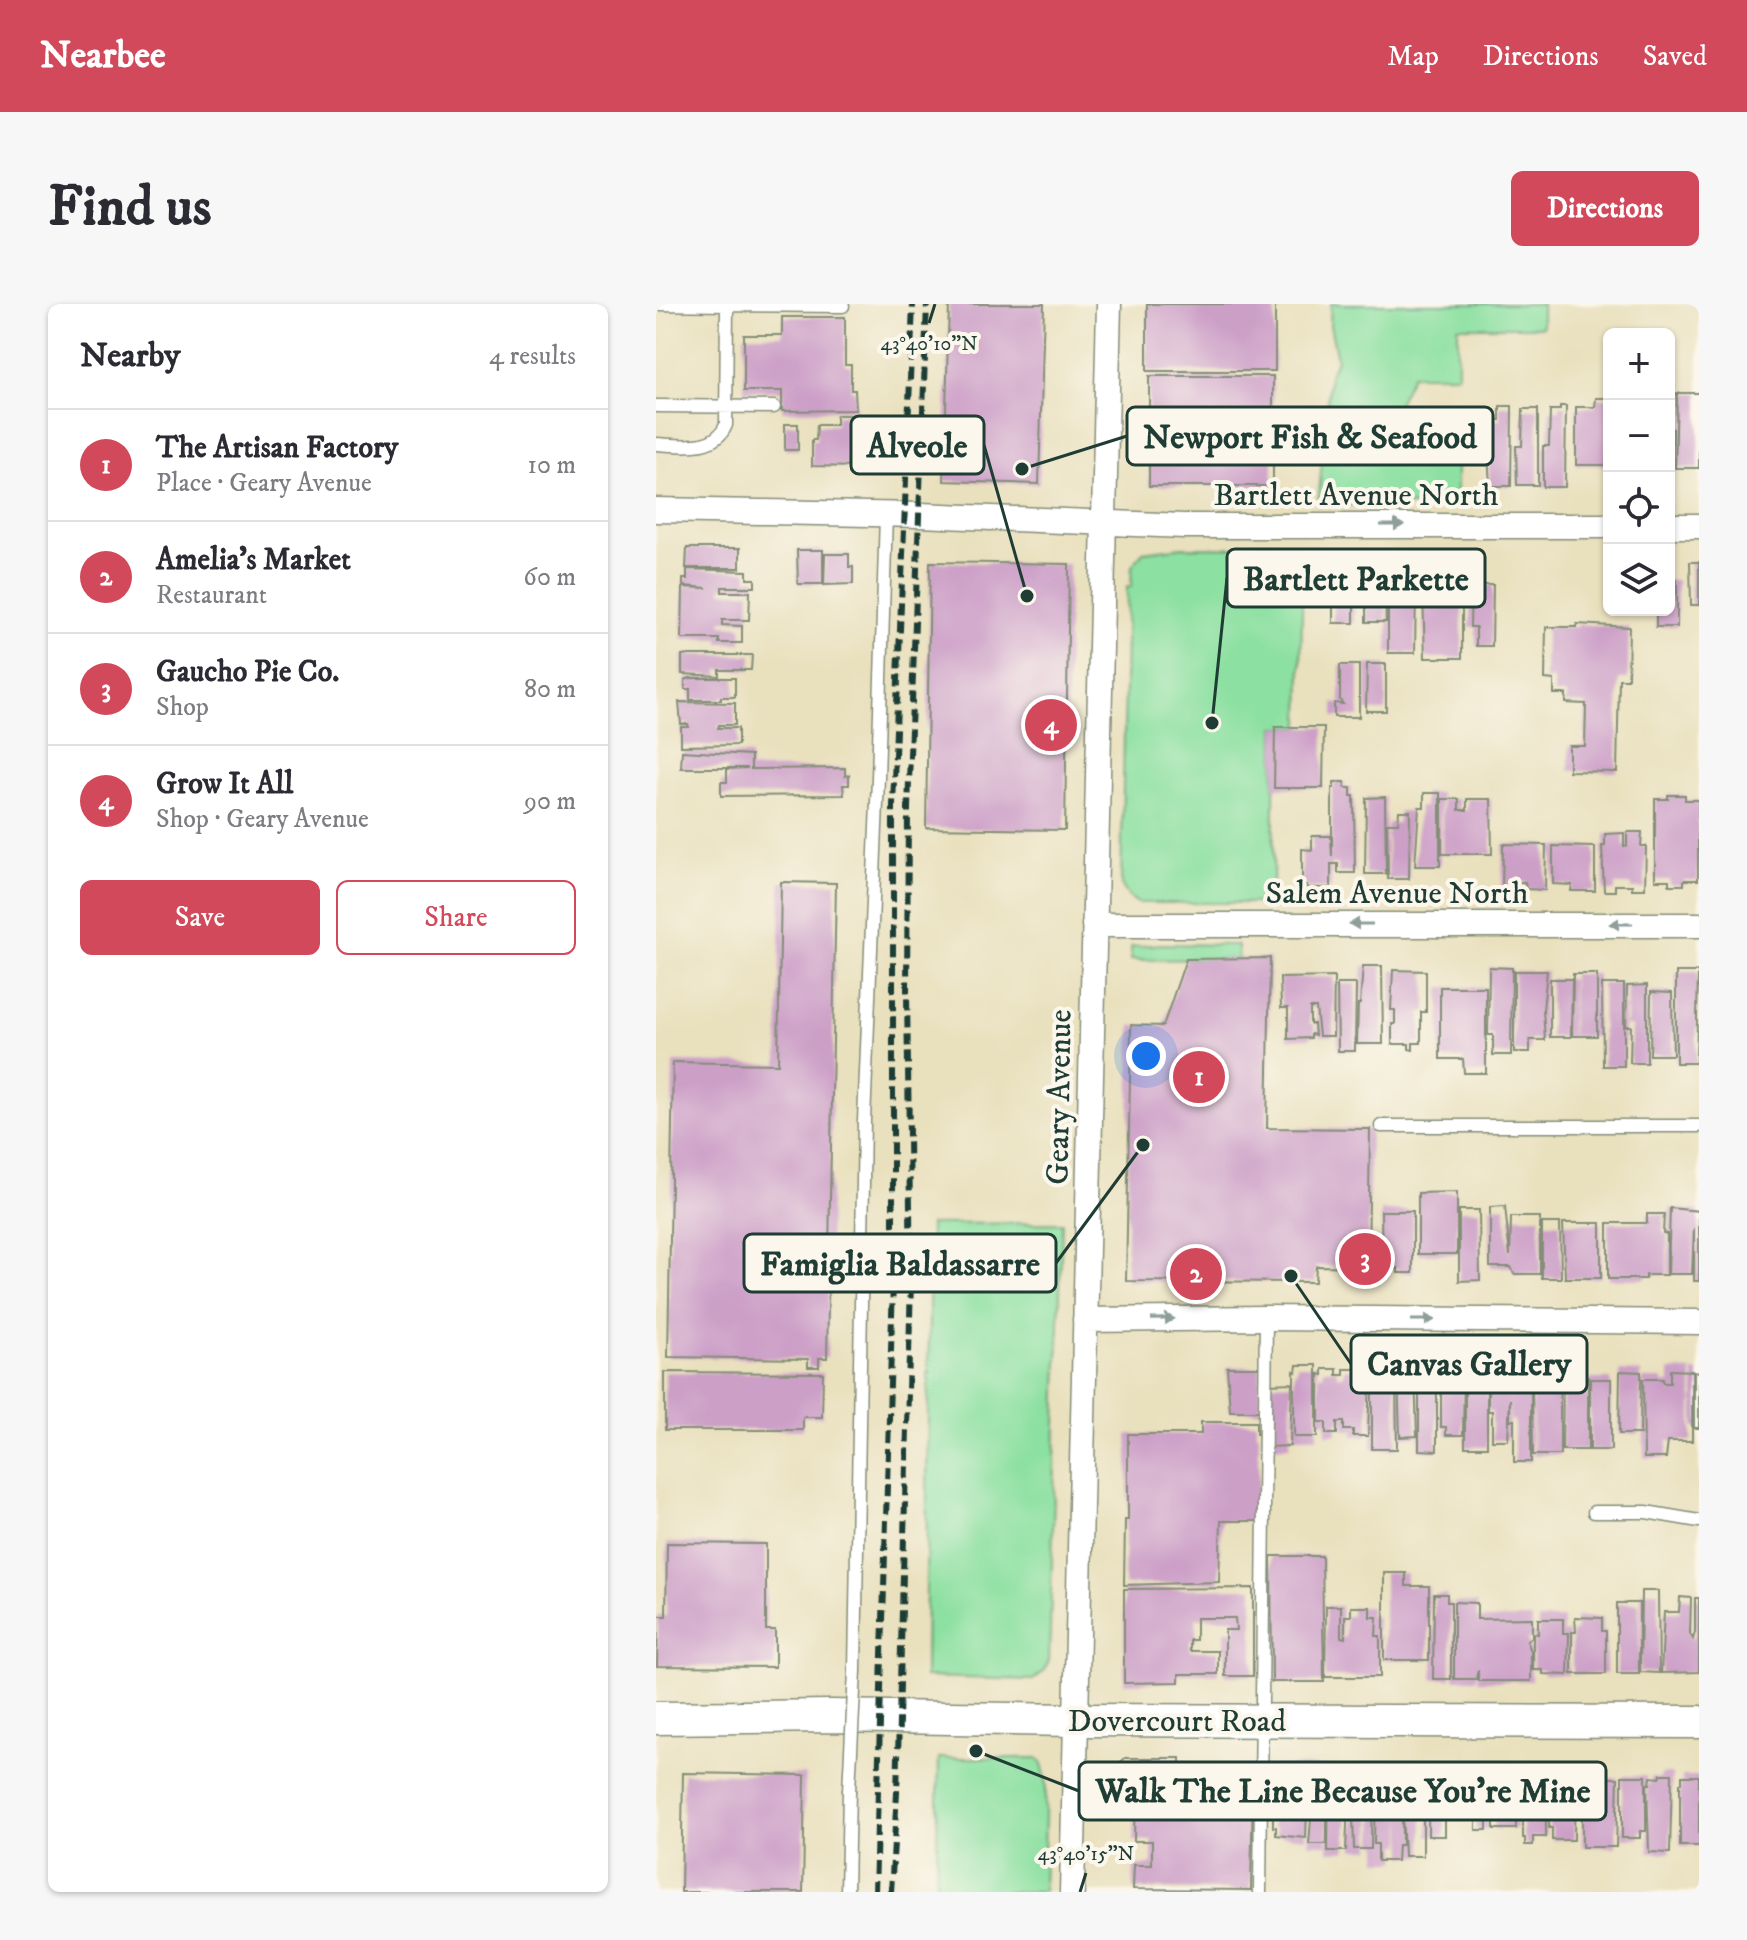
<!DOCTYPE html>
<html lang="en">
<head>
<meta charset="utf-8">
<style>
  :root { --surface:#fff; --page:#f7f7f7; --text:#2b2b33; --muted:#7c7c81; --line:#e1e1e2; --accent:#d1495b }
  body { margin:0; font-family:"IM FELL DW Pica",serif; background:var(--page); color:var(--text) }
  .controls { position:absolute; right:24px; top:24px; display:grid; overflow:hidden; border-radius:12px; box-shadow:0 2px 6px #0004 }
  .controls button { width:72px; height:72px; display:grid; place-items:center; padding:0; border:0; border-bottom:2px solid var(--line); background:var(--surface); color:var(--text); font:40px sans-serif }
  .you { position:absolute; left:490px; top:752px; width:28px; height:28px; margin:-20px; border:6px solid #fff; border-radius:50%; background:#1a73e8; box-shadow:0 0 0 12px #1a73e833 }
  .badge { display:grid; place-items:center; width:52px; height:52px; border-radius:50%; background:var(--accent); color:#fff; font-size:26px; font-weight:700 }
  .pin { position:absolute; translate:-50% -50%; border:4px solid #fff; box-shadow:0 2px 8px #0006 }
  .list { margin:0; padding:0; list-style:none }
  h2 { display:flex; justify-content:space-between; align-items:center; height:104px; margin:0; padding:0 32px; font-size:34px }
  h2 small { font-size:26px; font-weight:400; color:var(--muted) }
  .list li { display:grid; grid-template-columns:52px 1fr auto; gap:24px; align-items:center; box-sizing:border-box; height:112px; padding:0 32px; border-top:2px solid var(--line) }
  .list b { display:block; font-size:30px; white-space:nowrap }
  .list p { margin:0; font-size:26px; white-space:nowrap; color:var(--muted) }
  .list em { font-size:26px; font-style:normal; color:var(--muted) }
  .actions { display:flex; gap:16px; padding:24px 32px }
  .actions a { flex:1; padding:18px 0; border:2px solid var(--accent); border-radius:12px; text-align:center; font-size:28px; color:var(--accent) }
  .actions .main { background:var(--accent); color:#fff }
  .icon { flex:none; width:44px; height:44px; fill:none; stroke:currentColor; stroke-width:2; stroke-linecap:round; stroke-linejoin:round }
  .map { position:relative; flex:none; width:1043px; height:1588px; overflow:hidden; border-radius:12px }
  header { display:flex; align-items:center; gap:48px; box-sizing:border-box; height:112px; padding:0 40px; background:var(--accent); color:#fff }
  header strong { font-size:38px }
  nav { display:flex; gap:44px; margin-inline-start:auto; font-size:28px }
  .intro { display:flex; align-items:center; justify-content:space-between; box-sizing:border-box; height:192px; padding:0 48px }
  h1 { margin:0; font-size:56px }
  .button { padding:20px 36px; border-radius:12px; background:var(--accent); color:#fff; font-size:28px; font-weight:700 }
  main { display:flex; gap:48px; padding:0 48px }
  aside { flex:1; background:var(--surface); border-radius:12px; box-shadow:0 2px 6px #0004 }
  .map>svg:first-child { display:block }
  .green { fill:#8ce0a1; stroke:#568e6a; stroke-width:2 }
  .building { fill:#cc9fc7 }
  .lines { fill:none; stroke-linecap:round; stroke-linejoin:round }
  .service-casing { stroke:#848e78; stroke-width:15 }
  .minor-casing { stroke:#848e78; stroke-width:27 }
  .tertiary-casing { stroke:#848e78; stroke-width:35 }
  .service { stroke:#fff; stroke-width:12 }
  .minor { stroke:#fff; stroke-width:24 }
  .tertiary { stroke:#fff; stroke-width:32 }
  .rail { stroke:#1f3d34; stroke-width:6; stroke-dasharray:12 6; stroke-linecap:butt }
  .service-bridge-casing { stroke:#848e78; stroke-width:15; stroke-linecap:butt }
  .service-bridge { stroke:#fff; stroke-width:12 }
  .oneway { fill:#8f9e9a }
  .ticks { fill:none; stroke:#1f3d34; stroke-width:3 }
  .labels { text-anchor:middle; stroke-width:8; stroke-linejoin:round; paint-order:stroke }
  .street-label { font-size:32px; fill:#1f3d34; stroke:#fbf7ec }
  .ticks-label { font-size:20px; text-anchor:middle; fill:#1f3d34; stroke:#fbf7ec; stroke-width:8; stroke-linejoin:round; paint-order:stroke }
  .leader { fill:none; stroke:#1f3d34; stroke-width:3 }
  .callout-dot { fill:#1f3d34; stroke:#fbf7ec; stroke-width:3 }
  .callout { fill:#fbf7ec; stroke:#1f3d34; stroke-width:3 }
  .callout-label { font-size:34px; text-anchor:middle; font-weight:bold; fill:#1f3d34 }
</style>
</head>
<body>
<header>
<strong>Nearbee</strong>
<nav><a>Map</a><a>Directions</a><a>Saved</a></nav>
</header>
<div class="intro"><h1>Find us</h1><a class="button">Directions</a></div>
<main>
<aside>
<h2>Nearby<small>4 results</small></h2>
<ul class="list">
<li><span class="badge">1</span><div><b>The Artisan Factory</b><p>Place · Geary Avenue</p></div><em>10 m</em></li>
<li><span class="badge">2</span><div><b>Amelia's Market</b><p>Restaurant</p></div><em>60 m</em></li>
<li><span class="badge">3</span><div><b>Gaucho Pie Co.</b><p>Shop</p></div><em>80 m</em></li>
<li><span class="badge">4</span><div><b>Grow It All</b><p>Shop · Geary Avenue</p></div><em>90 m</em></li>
</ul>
<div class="actions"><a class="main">Save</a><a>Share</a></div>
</aside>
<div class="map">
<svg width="1043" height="1588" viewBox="0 0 1043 1588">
  <rect width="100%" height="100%" fill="#fbf7ec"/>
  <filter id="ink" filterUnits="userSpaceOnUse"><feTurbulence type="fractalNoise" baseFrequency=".0125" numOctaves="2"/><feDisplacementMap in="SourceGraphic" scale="16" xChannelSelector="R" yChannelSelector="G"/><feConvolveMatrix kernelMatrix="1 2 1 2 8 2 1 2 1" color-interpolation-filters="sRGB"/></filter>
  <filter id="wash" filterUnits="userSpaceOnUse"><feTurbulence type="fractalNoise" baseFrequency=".006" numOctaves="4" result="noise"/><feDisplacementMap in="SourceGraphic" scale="32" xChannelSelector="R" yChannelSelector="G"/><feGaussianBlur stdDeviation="1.8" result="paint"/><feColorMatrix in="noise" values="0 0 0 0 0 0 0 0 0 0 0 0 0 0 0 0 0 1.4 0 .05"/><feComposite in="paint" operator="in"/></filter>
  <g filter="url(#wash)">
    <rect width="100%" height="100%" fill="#e9e0bd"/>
    <!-- green -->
    <path class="green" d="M675 0H886V23H802V71H756L729 125 731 160 801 161V202L662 201 674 69 681 55 674 21Z
      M527 243 647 244 644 423H619L617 580 612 599H482L473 593 465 581 471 283H475L476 262 487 248Z
      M505 640 582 641V655L475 656V643Z
      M406 919 393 1357 387 1368 377 1376 269 1373 274 920Z
      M283 1454H381L386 1460 390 1475 387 1588H280Z"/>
    <g id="blocks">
      <!-- building -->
      <path class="building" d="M293 0H388L383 180 288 177Z
        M491 0H619V67H491Z
        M126 13H189V61H195V86H199L200 106 126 107V87H88V31H126Z
        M493 72H617V182H493Z
        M1021 89H1043V164H1019Z
        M940 94H953V161H920V103H939Z
        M844 102H856L855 182H834L830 116H844Z
        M904 102H910L909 183H887V142H893L894 106H904Z
        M867 105H882V181H861L860 142H866Z
        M180 111H206L205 163 156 162V136H160L161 121H180Z
        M129 120H142V146H129Z
        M1013 125H1017L1016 174H1013Z
        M31 244H84V264H30Z
        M141 246H167V280H142Z
        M169 250H193V263H197V280L168 281Z
        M274 258 413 260 409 526 270 524Z
        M1034 258H1043V301H1035Z
        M729 262 730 318H710V263Z
        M31 265 91 267V275H99V283H66V288H94L93 316H66V321L86 322V339H63V335H26L27 283 51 284 27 282V275H31Z
        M677 265H698V319H677Z
        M1013 276H1021V323H1000V306H1013Z
        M732 279H743V285H760L759 349H732Z
        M815 281H837L836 342H820V323H814Z
        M806 287V354H769L767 288Z
        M921 320 973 323 972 375H963L961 468 913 467V442H929L930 400 910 399V390H898V376L889 375 890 323H921Z
        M34 351H96L95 366H63V372L26 370V352Z
        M711 360H730V407H710Z
        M684 361H703V413H678V399L687 400 684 396Z
        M34 374H79V393H65V396H34V385H29V376Z
        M23 398 79 399V421H63L62 424H82V441L25 442V423H33L32 420H25Z
        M619 423H668L667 484H618Z
        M26 447 95 451V465L189 464V472L193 471V481H187L188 491 65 492V478H71V465L92 464H25Z
        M678 478H689V484H695V492H698L699 569H682V560H675V584H651V581H646V545L656 546V532H675L676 553V484H678Z
        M768 489H784V562H759L763 503H768Z
        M1012 491H1029V496H1042V576H1028V581H1013V576H999V495H1012Z
        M729 493 730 570H709L710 494Z
        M786 495H803V506H811V495H835L836 550H786Z
        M743 507H754L753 575H732L731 519H742Z
        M971 528H986L985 542H990L989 585H976V581H959V587H948L946 542H949V530L968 529V542H971Z
        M847 540 890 541 889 586 870 585 869 578H860V586H846Z
        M897 542 939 543V587H915L916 581 897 580Z
        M125 578 180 579 171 1054H163V1063H152V1055L12 1053 17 758 122 760Z
        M614 654 611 824 714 825 712 963 660 962 659 978 470 977 475 721 507 722 530 655Z
        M707 662H726L727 740H701L702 700H704Z
        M833 663 856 664 855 751H837V731H832Z
        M737 666 770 667V708H765V739H757V746L753 745V740H736V720H739V706H735Z
        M858 667H891L887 706 889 736H874V748H858Z
        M1020 668H1042L1040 759H1020Z
        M917 670H941V732H916Z
        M678 673 677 732H663L660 704H654V720H658L659 731 655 730V734L632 735V704H625L624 674Z
        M894 675H916L915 733H894Z
        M681 680H700L699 747H682Z
        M946 680H968V762H947Z
        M991 681V759H974L975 722H970L971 682Z
        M784 683H830V769H808L807 755H784Z
        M995 688 1016 689 1017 751H994Z
        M801 888V950H762V889Z
        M849 902 854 952 855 913H884V970H858L855 963H834V903Z
        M1014 904 1043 907V977H1038V924L1036 970H1012Z
        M803 906H823L824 976 803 977Z
        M725 907H757V969H742V964H726Z
        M991 910H1008L1007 929 1011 930V971H990V975H952V919H991Z
        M886 919H904L905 974H886Z
        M907 919H945V974H909Z
        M641 1061H661V1133H638V1067L640 1068Z
        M571 1063H604V1107H574Z
        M667 1065H681V1071H688V1065H711V1071H714L712 1132H697V1126H688V1118H681V1130H670V1118H663V1070L667 1071Z
        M728 1066H736L737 1077H740L741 1145H716V1068H728Z
        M785 1066H808L807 1131H790V1123H785Z
        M1014 1066 1036 1067V1137H1012L1010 1154H988L987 1075H1007V1079H1014Z
        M763 1067H781V1147L763 1146Z
        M832 1067H853V1074H875V1158H858V1116H854V1095L852 1136H836V1107H832Z
        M964 1067 985 1068 984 1130H963Z
        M9 1068 167 1069 166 1113H147V1126H9Z
        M1038 1068H1043V1124H1038Z
        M742 1069H759L761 1132 744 1133Z
        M907 1071 932 1073V1146H906Z
        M934 1075H955V1146H934Z
        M809 1077H831V1143H809Z
        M880 1078 904 1080V1151H877L876 1080Z
        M636 1079 634 1142 613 1143 612 1080Z
        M545 1118H600V1130H603L602 1217H565L563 1278 468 1281 469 1216H472V1130H545Z
        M11 1239 110 1240V1326H119V1363L1 1362 2 1312H10Z
        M615 1252H666L668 1378H616Z
        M728 1269H750V1282H773V1356H728Z
        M597 1284V1372H569V1326H580L579 1314H540V1336H534V1347H562V1370H523V1378L468 1379V1285Z
        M985 1287H1002L1003 1369 984 1368Z
        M778 1290H791V1298H795V1375H777Z
        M1024 1293 1035 1294 1034 1330 1037 1335 1039 1328V1294H1043V1368L1005 1369 1008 1308H1023Z
        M798 1298 821 1299V1315L876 1314V1333L871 1337 875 1347V1377H822V1366L820 1375H798Z
        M961 1299H983V1370H961Z
        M670 1302H685V1333L689 1334V1312H695V1303H714V1313H721L720 1332H724V1373H669Z
        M919 1313 946 1314V1327H950V1370H916V1328H920Z
        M882 1315H907V1329H913L912 1371 887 1370V1366H877V1329L882 1330Z
        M469 1454H524V1466L540 1467V1483H597L595 1586 477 1585 478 1561H496V1537H478L479 1481H463V1460Z
        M617 1462H671V1540H653L656 1503 653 1501 651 1503 650 1534 620 1531V1523H617Z
        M773 1462H789V1532H772Z
        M830 1463 831 1526H820V1510H812V1464Z
        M893 1463H914V1472H919L918 1536H896V1524H893Z
        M838 1465H857V1474H860V1525H838Z
        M870 1465H885V1472H890V1533H877V1541H869V1534H867V1472H870Z
        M27 1469 149 1471 147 1588H25Z
        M673 1469H693L690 1547H672Z
        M755 1469 767 1471V1552H748L746 1508V1541H742L741 1557H722V1540H718L719 1481H732V1487L747 1488 750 1471H755Z
        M1005 1470H1016L1014 1549 993 1548 991 1480H994L995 1473 1004 1474Z
        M966 1472H990V1527H984V1534H966Z
        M1026 1472H1043V1542H1024V1479H1026Z
        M696 1473 716 1474 715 1545H698Z
        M922 1474H962L960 1543H926V1511H921Z"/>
    </g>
  </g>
  <g filter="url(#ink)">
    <use href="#blocks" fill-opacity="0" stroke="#848e78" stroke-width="2"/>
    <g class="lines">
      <!-- service casing -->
      <g class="service-casing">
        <path id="service" d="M0 0 71 1 70 121C59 148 24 141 0 140
          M71 1 187 2
          M0 102 118 103
          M725 822H1043
          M938 1208H990L1043 1217
          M199 1367 208 817 222 474 230 210
          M191 1588 193 1487
          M604 1588 610 1014"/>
      </g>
      <!-- minor casing -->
      <g class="minor-casing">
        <path id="minor" d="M0 206 264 211 528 222H953
          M1013 222H1043
          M438 621H1043
          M429 1016 610 1014 1043 1018
          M416 1588 453 0"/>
      </g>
      <!-- tertiary casing -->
      <g class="tertiary-casing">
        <path id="tertiary" d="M0 1414 174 1412 420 1416 1043 1418"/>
      </g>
      <!-- service -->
      <use href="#service" class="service"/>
      <!-- minor -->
      <use href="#minor" class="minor"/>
      <!-- tertiary -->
      <use href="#tertiary" class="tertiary"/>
      <!-- rail -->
      <path class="rail" d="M219 1588 237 978V501L257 0
        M235 1588 241 1489 255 977 251 691 252 504 271 0"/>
      <!-- service-bridge casing -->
      <g class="service-bridge-casing">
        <path id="service-bridge" d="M193 1487 199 1367"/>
      </g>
      <!-- service-bridge -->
      <use href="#service-bridge" class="service-bridge"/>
    </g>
    <!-- one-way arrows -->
    <defs><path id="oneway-solid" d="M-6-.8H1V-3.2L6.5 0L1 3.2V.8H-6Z" transform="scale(2)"/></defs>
    <g class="oneway">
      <use href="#oneway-solid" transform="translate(736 221)"/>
      <use href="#oneway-solid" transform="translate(705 620) rotate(-180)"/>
      <use href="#oneway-solid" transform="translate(965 620) rotate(-180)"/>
      <use href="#oneway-solid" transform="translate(507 1015) rotate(-1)"/>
      <use href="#oneway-solid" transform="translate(767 1016)"/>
    </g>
  </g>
  <!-- ticks -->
  <path class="ticks" d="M273 19 279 0M424 1588 430 1569"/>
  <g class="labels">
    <!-- street labels -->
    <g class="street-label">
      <text x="700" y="201">Bartlett Avenue North</text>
      <text x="741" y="599">Salem Avenue North</text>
      <text transform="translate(402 793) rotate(-89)" y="11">Geary Avenue</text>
      <text x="521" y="1427">Dovercourt Road</text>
    </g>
  </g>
  <g class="ticks-label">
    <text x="273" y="46">43°40'10"N</text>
    <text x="430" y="1556">43°40'15"N</text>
  </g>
  <!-- callouts -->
  <path class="leader" d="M366 165L471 132M371 292L328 141M556 419L571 274M487 841L400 959M635 972L695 1060M320 1447L423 1487"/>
  <g class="callout-dot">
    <circle cx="366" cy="165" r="8"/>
    <circle cx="371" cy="292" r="8"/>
    <circle cx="556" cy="419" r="8"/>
    <circle cx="487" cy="841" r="8"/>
    <circle cx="635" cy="972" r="8"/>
    <circle cx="320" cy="1447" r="8"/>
  </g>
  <g class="callout">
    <rect x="471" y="103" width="366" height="58" rx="8"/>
    <rect x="195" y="112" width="133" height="58" rx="8"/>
    <rect x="571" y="245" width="258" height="58" rx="8"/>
    <rect x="88" y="930" width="312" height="58" rx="8"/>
    <rect x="695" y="1031" width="236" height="58" rx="8"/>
    <rect x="423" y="1458" width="527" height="58" rx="8"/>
  </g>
  <g class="callout-label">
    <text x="654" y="144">Newport Fish &amp; Seafood</text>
    <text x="261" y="153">Alveole</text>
    <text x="700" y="286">Bartlett Parkette</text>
    <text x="244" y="971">Famiglia Baldassarre</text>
    <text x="813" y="1071">Canvas Gallery</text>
    <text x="687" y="1498">Walk The Line Because You're Mine</text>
  </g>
</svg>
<div class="controls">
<button>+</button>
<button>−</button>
<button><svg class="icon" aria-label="locate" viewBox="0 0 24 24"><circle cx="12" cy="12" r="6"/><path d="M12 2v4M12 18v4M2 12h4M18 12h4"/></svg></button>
<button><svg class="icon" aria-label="layers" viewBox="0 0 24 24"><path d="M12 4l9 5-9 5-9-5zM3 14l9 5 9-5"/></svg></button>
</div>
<div class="you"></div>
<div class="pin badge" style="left:543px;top:773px">1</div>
<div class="pin badge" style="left:540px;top:970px">2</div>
<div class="pin badge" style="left:709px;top:955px">3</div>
<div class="pin badge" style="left:395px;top:421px">4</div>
</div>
</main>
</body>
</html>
